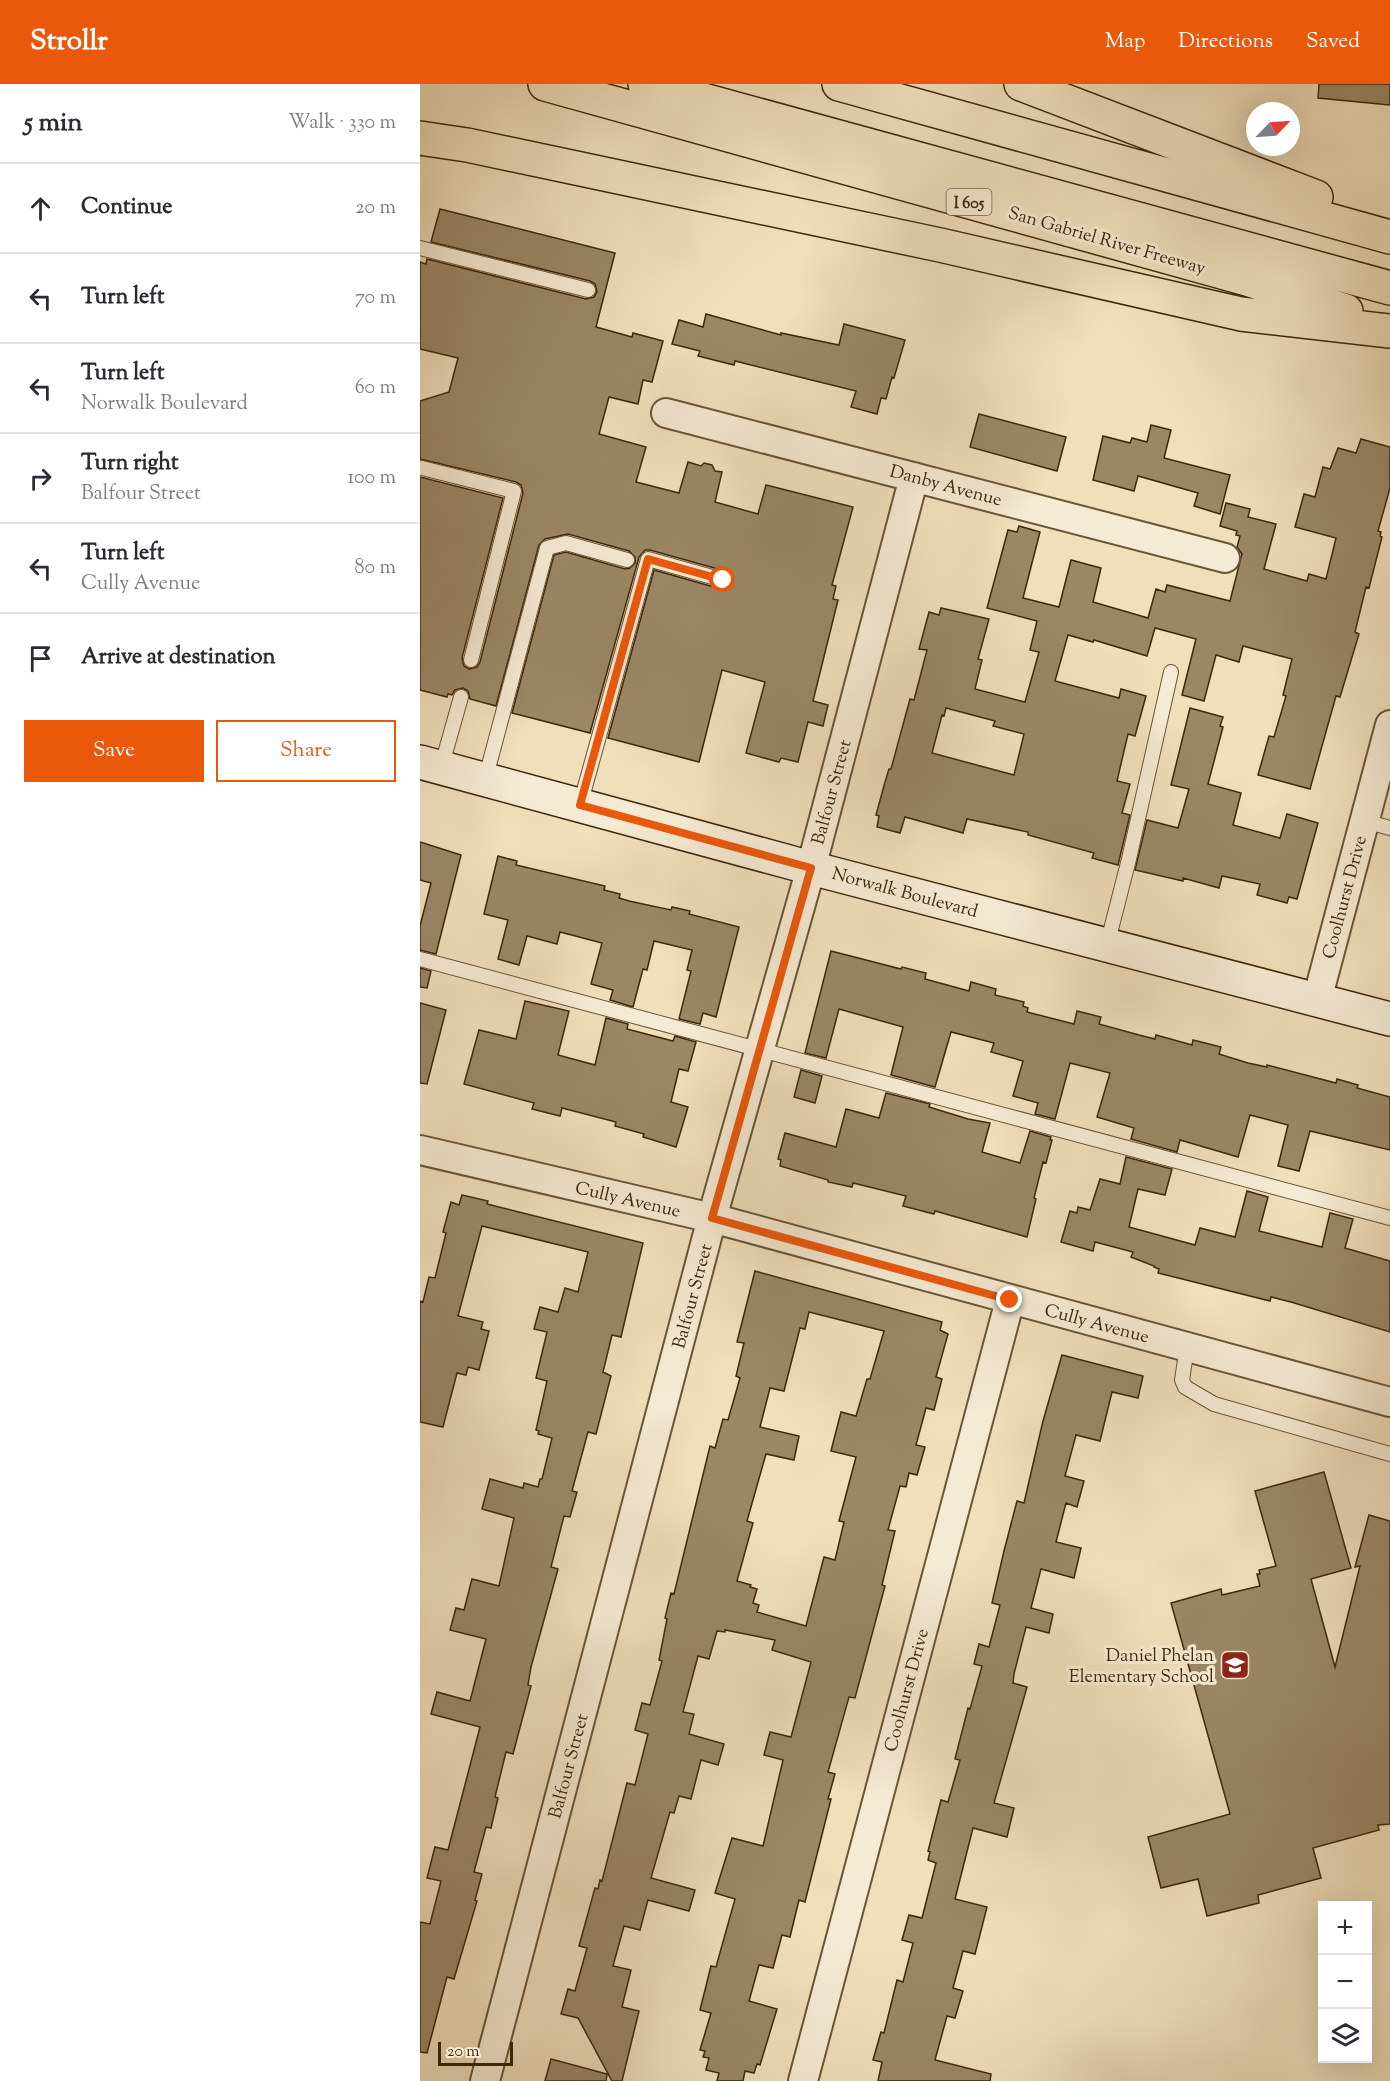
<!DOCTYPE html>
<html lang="en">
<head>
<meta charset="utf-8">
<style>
  :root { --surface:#fff; --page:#f2f2f3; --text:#2b2b33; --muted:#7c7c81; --line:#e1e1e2; --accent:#ea580c }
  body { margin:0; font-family:"Sorts Mill Goudy",serif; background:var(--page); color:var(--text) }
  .controls { position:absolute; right:18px; bottom:18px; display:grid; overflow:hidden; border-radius:0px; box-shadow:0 6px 24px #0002 }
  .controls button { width:54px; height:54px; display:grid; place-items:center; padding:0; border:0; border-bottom:2px solid var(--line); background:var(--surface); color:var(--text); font:30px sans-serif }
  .compass { position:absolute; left:826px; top:18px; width:54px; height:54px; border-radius:50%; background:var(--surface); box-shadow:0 6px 24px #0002; rotate:65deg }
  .scale { position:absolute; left:18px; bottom:15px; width:75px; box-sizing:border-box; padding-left:6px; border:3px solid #3e2709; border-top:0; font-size:16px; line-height:21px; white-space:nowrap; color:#3e2709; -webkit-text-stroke:4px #f5ead3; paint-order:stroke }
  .stop { position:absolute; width:18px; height:18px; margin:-14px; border:4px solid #ea580c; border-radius:50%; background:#fff }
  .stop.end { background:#ea580c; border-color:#fff; box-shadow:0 2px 6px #0008 }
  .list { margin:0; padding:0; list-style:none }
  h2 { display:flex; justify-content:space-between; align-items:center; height:78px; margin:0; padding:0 24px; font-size:26px }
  h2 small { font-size:20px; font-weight:400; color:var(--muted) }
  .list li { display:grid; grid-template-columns:39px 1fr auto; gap:18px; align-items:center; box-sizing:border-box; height:90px; padding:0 24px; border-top:2px solid var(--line) }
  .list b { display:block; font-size:22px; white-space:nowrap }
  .list p { margin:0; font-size:20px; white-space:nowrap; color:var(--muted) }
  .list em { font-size:20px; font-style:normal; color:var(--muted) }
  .actions { display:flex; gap:12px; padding:18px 24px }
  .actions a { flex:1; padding:14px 0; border:2px solid var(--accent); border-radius:0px; text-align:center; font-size:21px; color:var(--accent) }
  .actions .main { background:var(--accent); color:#fff }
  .icon { flex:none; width:33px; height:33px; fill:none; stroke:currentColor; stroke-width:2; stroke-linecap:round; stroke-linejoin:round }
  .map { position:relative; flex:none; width:970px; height:1997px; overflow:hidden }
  header { display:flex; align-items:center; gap:36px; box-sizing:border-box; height:84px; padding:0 30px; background:var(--accent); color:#fff }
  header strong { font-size:28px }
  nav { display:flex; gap:33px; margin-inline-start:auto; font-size:21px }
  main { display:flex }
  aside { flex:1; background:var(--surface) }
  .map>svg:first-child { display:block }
  .building { fill:#9a8766; stroke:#3e2709; stroke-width:1.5; fill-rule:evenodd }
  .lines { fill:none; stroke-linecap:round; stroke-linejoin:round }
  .service-casing { stroke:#6a5536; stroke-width:16 }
  .minor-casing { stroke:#6a5536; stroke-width:32 }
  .secondary-casing { stroke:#3e2709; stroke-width:36 }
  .motorway-casing { stroke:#3e2709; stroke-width:36 }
  .service { stroke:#f5ead3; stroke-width:14 }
  .minor { stroke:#f5ead3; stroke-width:28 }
  .secondary { stroke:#f5ead3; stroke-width:33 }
  .motorway { stroke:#efdfbb; stroke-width:33 }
  .route { stroke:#ea580c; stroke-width:8 }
  .labels { text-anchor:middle; stroke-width:6; stroke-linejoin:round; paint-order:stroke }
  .shield { fill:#f5ead3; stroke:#756246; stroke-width:1.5 }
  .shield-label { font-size:16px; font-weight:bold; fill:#3e2709 }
  .street-label { font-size:18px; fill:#3e2709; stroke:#f5ead3 }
  .poi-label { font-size:18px; fill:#3e2709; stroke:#f5ead3; text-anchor:end }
</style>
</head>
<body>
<header>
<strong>Strollr</strong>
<nav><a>Map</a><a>Directions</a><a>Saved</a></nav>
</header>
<main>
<aside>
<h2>5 min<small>Walk · 330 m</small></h2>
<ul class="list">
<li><svg class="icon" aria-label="ahead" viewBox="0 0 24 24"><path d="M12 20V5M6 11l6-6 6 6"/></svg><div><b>Continue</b></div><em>20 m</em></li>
<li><svg class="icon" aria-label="left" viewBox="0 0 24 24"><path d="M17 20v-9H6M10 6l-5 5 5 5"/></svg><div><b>Turn left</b></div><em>70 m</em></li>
<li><svg class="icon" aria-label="left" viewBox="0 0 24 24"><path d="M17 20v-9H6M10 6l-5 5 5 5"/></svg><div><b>Turn left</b><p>Norwalk Boulevard</p></div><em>60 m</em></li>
<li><svg class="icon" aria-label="right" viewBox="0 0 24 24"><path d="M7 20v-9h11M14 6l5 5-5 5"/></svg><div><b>Turn right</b><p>Balfour Street</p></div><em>100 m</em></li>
<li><svg class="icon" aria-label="left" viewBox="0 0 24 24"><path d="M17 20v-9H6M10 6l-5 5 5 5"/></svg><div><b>Turn left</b><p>Cully Avenue</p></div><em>80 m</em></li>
<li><svg class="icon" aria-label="arrive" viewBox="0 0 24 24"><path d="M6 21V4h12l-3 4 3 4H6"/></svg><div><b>Arrive at destination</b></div></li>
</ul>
<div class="actions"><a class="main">Save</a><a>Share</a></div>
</aside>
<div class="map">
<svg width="970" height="1997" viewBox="0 0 970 1997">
  <rect width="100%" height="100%" fill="#efdfbb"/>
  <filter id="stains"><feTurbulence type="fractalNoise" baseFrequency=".00333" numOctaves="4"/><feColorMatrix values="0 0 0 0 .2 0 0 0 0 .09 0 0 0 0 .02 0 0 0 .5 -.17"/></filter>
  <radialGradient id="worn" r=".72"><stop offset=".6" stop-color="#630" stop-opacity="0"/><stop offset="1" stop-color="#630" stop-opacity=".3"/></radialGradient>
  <!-- building -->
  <path class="building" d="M899 0H970V21L898 14Z
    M20 125 195 169 176 243 212 253 213 249 243 257 232 298 223 296 218 320 189 313 179 350 226 363 216 398 259 409 268 378 281 382 284 379 292 381 295 387 302 388 295 418 338 430 346 401 433 423 412 501 416 502 413 515 418 516 393 617 408 621 403 642 388 638 378 678 361 674 359 678 326 669 345 598 302 586 279 678 188 654 234 486 301 505 309 503 312 498 310 490 305 487 230 466H225L219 473 170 649 92 629 134 471 146 468 205 485 210 484 215 479V473L209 467 148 450 125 455 119 461 76 622 50 615 48 607 43 604 35 606 32 611 28 610 27 613 0 606V393L83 414 42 574 44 582 49 585 57 583 60 578 103 409 101 401 96 398 0 375V317L29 308 38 274 0 265V178L6 180 7 175 166 215 174 213 177 208 175 200 170 197 11 158Z
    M286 230 361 251V249L419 261 424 240 485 256 474 294 472 293 466 315 461 314 457 330 431 323 436 307 315 277 314 281 278 272 280 267 252 260 259 236 283 243Z
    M559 330 646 353 637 387 550 363Z
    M731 341 751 346 744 374 810 391 800 430 774 422 778 409 718 392 714 407 673 396 683 352 710 359 712 354 727 358Z
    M941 355 970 363V404L958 447 961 448 960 452 962 453 949 504 946 503 935 548 939 550 920 613 916 612 890 705 838 691 849 652 854 653 866 612 863 611 872 575 823 562 819 578 796 571 784 617 762 611 776 555 735 544 727 572 674 556 673 558 648 551 635 597 699 614 701 605 726 612 715 652 708 650 697 697 710 700 702 729 710 731 698 781 672 774 674 769 608 751V748L547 735 543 749 485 733 480 749 457 743 459 732 456 731 465 698 469 685H471L490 615 494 616 507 566 499 565 509 528 519 531 521 524 569 535 558 575 562 576 555 605 605 618 619 568 610 566 617 537 567 524 588 446 597 448 599 442 620 448 603 514 639 523 651 476 681 484 673 518 728 534 736 505 745 508 747 501 810 517 822 470 817 463 820 452 816 451 817 447 800 442 806 419 830 425 828 433 856 440 844 485 887 497 889 490 906 495 916 454 875 443 884 410 895 413 903 383 910 385 918 364 936 369ZM526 624 575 637 573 642 604 650 594 691 512 669 522 631 524 632Z
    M770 624 803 633 800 642 803 643 788 700 821 709 813 741 860 754 867 730 898 739 877 815 869 813 867 819 837 811 840 800 802 792 799 804 763 794V797L715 786 727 736 758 744 769 705 751 701Z
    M0 758 41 771 16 870 0 866V842L11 799 0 796Z
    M78 772 97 777 96 781 185 802 184 806 200 810 199 814 209 817 251 826 252 823 270 827 269 830 319 843 296 933 283 929 280 940 259 935 271 887 267 886 272 866 234 857 227 886 223 885 213 923 190 916 193 906 171 900 182 859 140 848 137 860 107 852 99 881 78 875 88 836 64 830Z
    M411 867 481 885 482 883 506 889 505 895 549 907 551 898 576 905 575 911 604 918 603 922 608 924 607 928 654 940 657 927 681 933 679 940 719 951 735 955 736 951 772 961 773 956 801 963 799 970 828 979 847 983V981L916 999 917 995 938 1001 937 1004 970 1013V1066L890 1047 879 1087 858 1082 868 1041 830 1031 818 1073 760 1056 757 1068 711 1055 714 1044 677 1033 690 989 650 979 635 1035 615 1030 618 1019 593 1012 603 977 571 968 574 959 531 948 515 1003 471 991 483 943 419 925 406 974 385 969Z
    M0 884 11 887 7 904 0 903Z
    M105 917 149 927 138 971 175 981 186 934 208 940 207 945 253 957 255 952 276 958 268 987 259 985 251 1018 268 1023 256 1063 223 1053 224 1050 195 1042 196 1038 142 1024 140 1032 112 1025 114 1019 44 1000 59 946 96 955Z
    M0 919 26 926 7 1000 0 999Z
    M381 986 402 992 395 1019 374 1013Z
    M466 1009 510 1020 509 1023 548 1035 570 1039 562 1068 600 1079 610 1047 631 1053 630 1056H632L626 1079 623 1078 614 1114 616 1115 607 1153 515 1127 514 1130 483 1122 486 1112 433 1099 432 1103 408 1098V1096L360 1082 361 1076 358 1075 365 1049 416 1063 426 1025 459 1034Z
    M706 1073 752 1085 745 1111 718 1105 709 1143 775 1161 780 1144 815 1153 827 1107 848 1113 839 1147 902 1163 910 1129 933 1135 925 1164 970 1177V1248L871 1218 851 1213 850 1217 738 1189 739 1185 734 1183V1182L711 1173 713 1168 675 1158 673 1167 641 1158 650 1127 657 1129 658 1123 670 1126 680 1095 700 1100Z
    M42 1111 68 1117 67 1120 223 1159 201 1253 192 1251 183 1288 191 1292 176 1350 168 1348 152 1407 157 1408 150 1433 144 1432 131 1483 138 1485 111 1583 108 1601 111 1602 93 1670 86 1668 75 1713 78 1714 71 1744 66 1743 54 1788 62 1790 55 1816 57 1817 34 1895 27 1893 7 1969 0 1968V1838L10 1840 21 1797 7 1794 15 1763 28 1766 60 1643 11 1630 17 1608 50 1617 66 1555 30 1546 36 1524 44 1526 52 1495 79 1502 94 1434 62 1425 70 1395 103 1404 104 1399 118 1403 120 1395H122L132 1354 118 1350 119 1347 116 1346 127 1297 116 1294 127 1248 114 1245 120 1223 138 1228 145 1204 158 1208 168 1168 62 1142 38 1232 63 1238 61 1245 69 1247 59 1286 48 1283 46 1291 37 1289 23 1343 0 1338V1217L3 1218 9 1193 15 1194 26 1149 23 1148 31 1118 39 1121Z
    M335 1187 522 1238 520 1246 528 1250 516 1293 522 1295 514 1326 506 1324 496 1361 505 1363 497 1391 489 1389 486 1403 480 1402 468 1446 475 1447 462 1501 465 1502 435 1614 429 1613 408 1688 415 1690 408 1715H411L385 1818 379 1816 370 1853 362 1851 353 1884 339 1881 329 1917 357 1925 340 1981 337 1980 334 1989 325 1987 323 1997H297L299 1989 286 1986 289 1974 283 1973 285 1967 280 1966 291 1929 280 1926 291 1882 296 1883 315 1815 295 1809 312 1754 343 1762 363 1676 344 1671 350 1648 371 1653 391 1578 352 1566 355 1556 305 1546V1548L297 1547 289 1575 278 1572 263 1628 274 1630 269 1650 304 1660 298 1681 281 1676 271 1715 259 1712 254 1729 250 1728 231 1794 275 1806 269 1827 228 1816 220 1846 204 1842 193 1882 211 1886 202 1923 219 1927 202 1997H192L158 1934 141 1930 148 1905 155 1907 167 1864 159 1862 175 1804 178 1805 180 1796 182 1797 207 1699 215 1701 228 1650 215 1646 222 1619 230 1621 242 1577 239 1576 247 1535 245 1534 251 1509 254 1510 290 1362 295 1364 303 1335 308 1336 320 1294 316 1292 324 1259 317 1258ZM389 1228 464 1247 450 1295H447L436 1332 421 1328 411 1367 436 1373 419 1437 424 1438 415 1476 404 1473 386 1542 337 1528 339 1521 333 1519 337 1505 330 1503 331 1501 317 1497 333 1439 327 1437 346 1370 374 1376 379 1352 340 1343 350 1304 364 1307 380 1244 385 1245Z
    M642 1271 723 1292 718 1314 692 1308 680 1357 656 1351 645 1392 664 1397 657 1423 646 1419 636 1458 661 1464 654 1494 621 1485 611 1524 633 1530 629 1549 606 1543 594 1590 593 1599 607 1603 574 1719 594 1724 587 1753 553 1744 535 1815 567 1823 555 1870 543 1867 533 1904 543 1907 535 1934 527 1932 515 1976 571 1990 570 1997H458L462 1978 453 1976 461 1948 464 1949 477 1896 483 1898 493 1859 482 1856 489 1831 502 1834 516 1779 508 1776 510 1768 508 1767 521 1716 528 1718 540 1676 535 1675 548 1624 550 1625 562 1582 554 1580 559 1560 569 1563 580 1521 572 1519 584 1467 597 1417 604 1419 623 1337Z
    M904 1388 931 1484 891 1495 915 1583 940 1482 935 1483 949 1431 970 1437V1740L958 1741 959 1746 893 1764 901 1794 838 1811 839 1819 787 1832 778 1795 741 1804 728 1753 810 1730 751 1519 801 1505 802 1511 840 1502 837 1490H840L839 1486 856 1482 835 1407Z
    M131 1975 187 1990 186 1997H125Z"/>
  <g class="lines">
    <!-- service casing -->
    <g class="service-casing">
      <path id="service" d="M0 164 168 206
        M2 384 94 407 51 576
        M21 684 41 613
        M65 696 127 464 146 459 207 476
        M160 721 228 475 303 496
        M944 737 970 744
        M687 861 709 775 751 588
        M0 875 970 1134
        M767 1263 762 1296 765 1303 794 1320 970 1370"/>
    </g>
    <!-- minor casing -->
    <g class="minor-casing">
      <path id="minor" d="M246 329 805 474
        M897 916 970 641
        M0 1066 292 1134 970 1318
        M65 1997 292 1134 391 784 494 393
        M383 1997 590 1216"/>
    </g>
    <!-- secondary casing -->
    <g class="secondary-casing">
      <path id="secondary" d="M0 678 391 784 970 935"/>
    </g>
    <!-- motorway casing -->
    <g class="motorway-casing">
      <path id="motorway" d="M125 0 827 195 926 227
        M225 0 970 204
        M419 0 970 153
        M601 0 896 113
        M0 54 47 61 520 161 821 230 970 247"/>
    </g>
    <!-- service -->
    <use href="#service" class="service"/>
    <!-- minor -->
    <use href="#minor" class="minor"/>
    <!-- secondary -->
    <use href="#secondary" class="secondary"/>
    <!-- motorway -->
    <use href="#motorway" class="motorway"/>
  </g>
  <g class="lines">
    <!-- route -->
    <path class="route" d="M303 496 228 475 160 721 391 784 292 1134 590 1216"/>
  </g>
  <!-- icons -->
  <defs>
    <g id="school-square" transform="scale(1.5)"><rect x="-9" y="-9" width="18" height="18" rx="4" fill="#8f2418" stroke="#f5ead3"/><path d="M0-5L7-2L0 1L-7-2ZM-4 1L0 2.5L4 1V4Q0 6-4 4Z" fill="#fff"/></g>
  </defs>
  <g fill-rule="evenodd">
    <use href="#school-square" x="815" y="1581"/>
  </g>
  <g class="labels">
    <!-- shield labels -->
    <rect class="shield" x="526.5" y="105" width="45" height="26" rx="4.5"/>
    <g class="shield-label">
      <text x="549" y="124">I 605</text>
    </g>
    <!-- street labels -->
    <g class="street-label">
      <text transform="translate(687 156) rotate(16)" y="6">San Gabriel River Freeway</text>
      <text transform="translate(526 401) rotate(15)" y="6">Danby Avenue</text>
      <text transform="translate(411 708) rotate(-75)" y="6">Balfour Street</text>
      <text transform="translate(485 808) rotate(15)" y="6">Norwalk Boulevard</text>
      <text transform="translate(924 813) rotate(-75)" y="6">Coolhurst Drive</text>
      <text transform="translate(208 1115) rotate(13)" y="6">Cully Avenue</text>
      <text transform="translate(272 1212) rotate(-75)" y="6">Balfour Street</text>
      <text transform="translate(677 1239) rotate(15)" y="6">Cully Avenue</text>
      <text transform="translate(486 1606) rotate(-75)" y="6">Coolhurst Drive</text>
      <text transform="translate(148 1682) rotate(-75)" y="6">Balfour Street</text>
    </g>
    <!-- poi labels -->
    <g class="poi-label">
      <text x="794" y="1577">Daniel Phelan<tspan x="794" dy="21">Elementary School</tspan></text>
    </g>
  </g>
  <rect width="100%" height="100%" filter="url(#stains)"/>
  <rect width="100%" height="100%" fill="url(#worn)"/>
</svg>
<div class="controls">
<button>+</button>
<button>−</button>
<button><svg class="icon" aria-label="layers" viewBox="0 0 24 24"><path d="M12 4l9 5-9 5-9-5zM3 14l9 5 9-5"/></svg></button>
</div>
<svg class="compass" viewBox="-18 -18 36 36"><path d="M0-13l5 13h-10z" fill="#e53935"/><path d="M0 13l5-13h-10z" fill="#7c7c81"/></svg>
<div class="scale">20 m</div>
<div class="stop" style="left:303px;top:496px"></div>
<div class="stop end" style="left:590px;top:1216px"></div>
</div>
</main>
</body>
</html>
